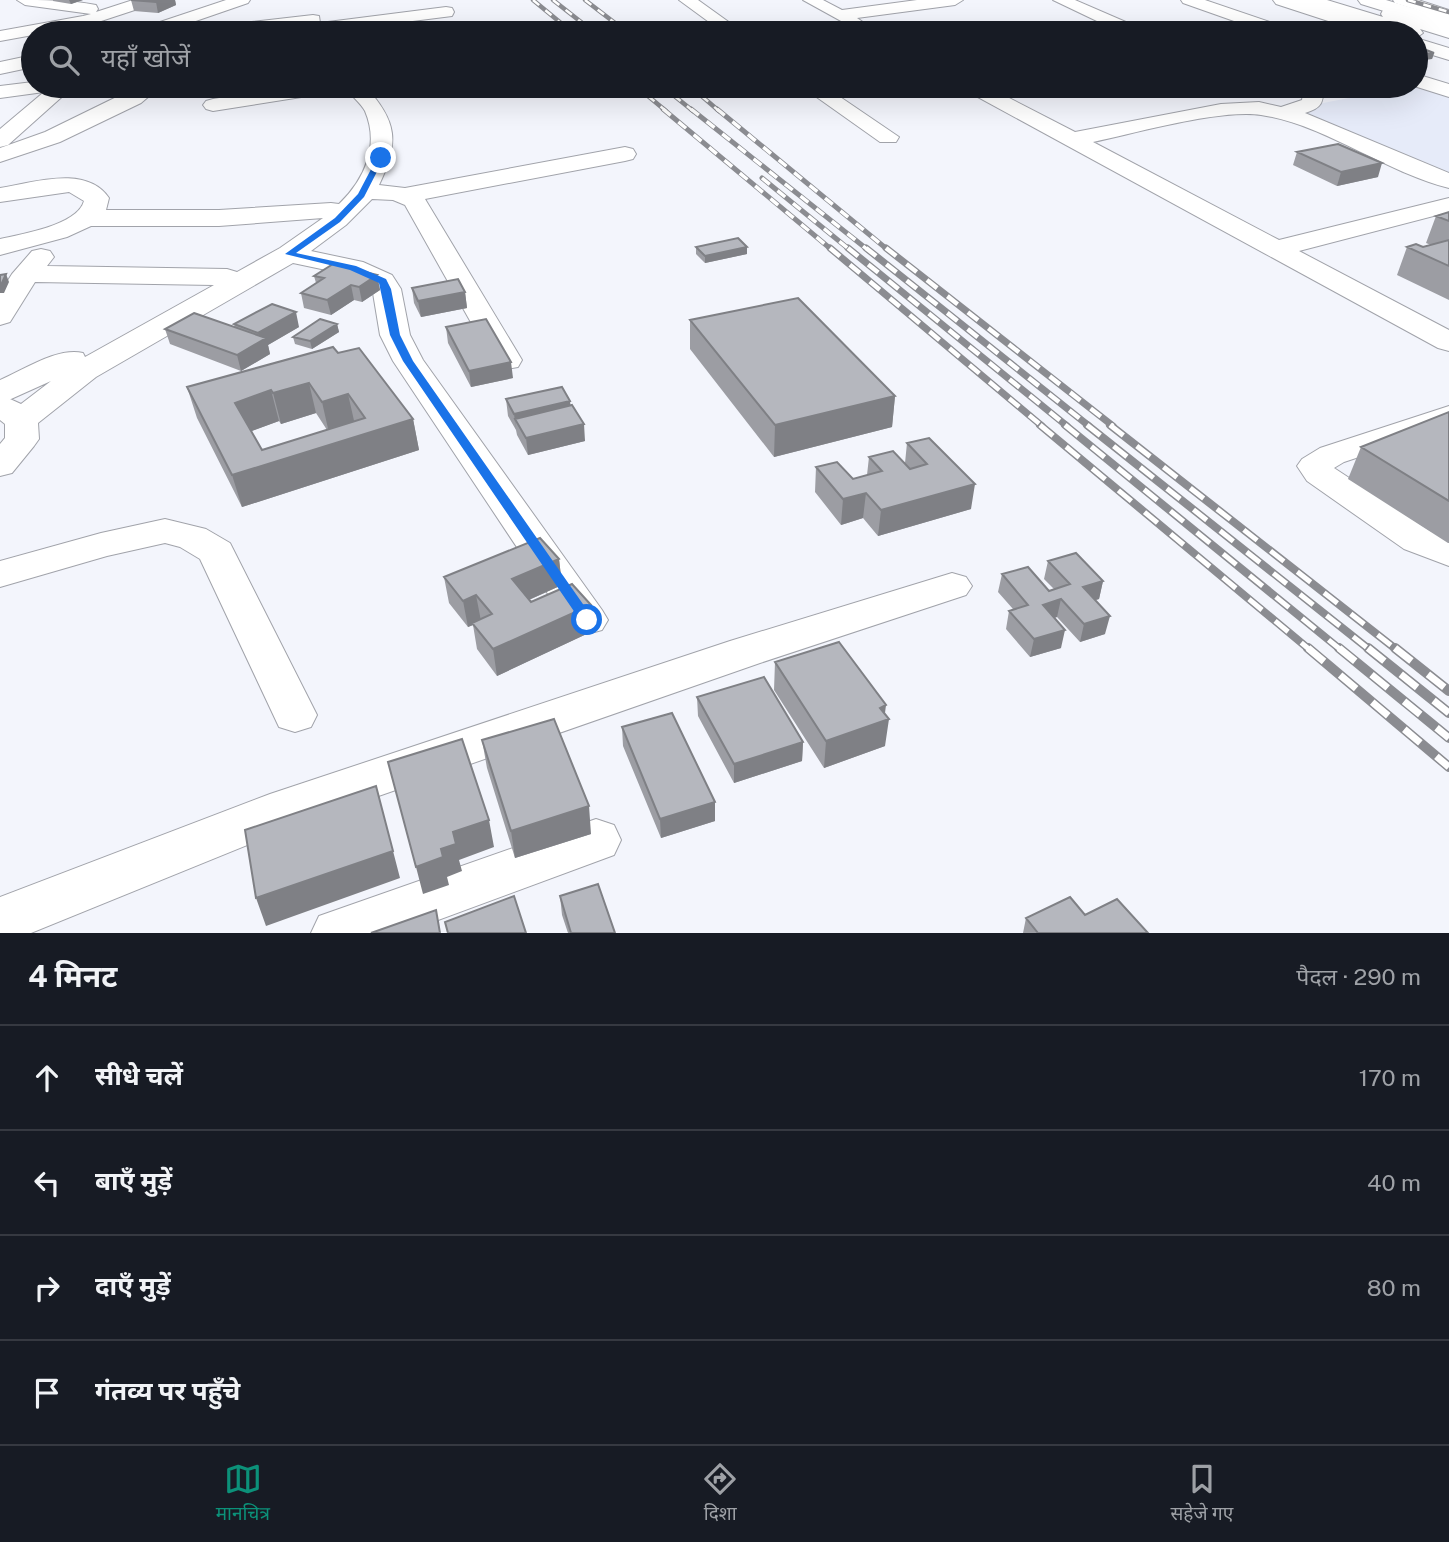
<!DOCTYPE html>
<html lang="hi">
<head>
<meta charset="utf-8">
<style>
  :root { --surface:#171b24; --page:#20242c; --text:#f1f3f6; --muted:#9ea1a6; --line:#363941; --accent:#0c9179 }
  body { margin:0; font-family:"Public Sans","Noto Sans Devanagari",sans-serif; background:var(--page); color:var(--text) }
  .stop { position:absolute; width:21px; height:21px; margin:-16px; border:5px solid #1a73e8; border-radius:50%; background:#fff }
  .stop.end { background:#1a73e8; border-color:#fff; box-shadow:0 2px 7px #0008 }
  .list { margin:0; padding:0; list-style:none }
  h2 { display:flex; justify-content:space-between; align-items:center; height:91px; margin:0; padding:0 28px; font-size:30px }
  h2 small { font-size:23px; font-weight:400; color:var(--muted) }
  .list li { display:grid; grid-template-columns:46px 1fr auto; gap:21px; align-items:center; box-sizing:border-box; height:105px; padding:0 28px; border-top:2px solid var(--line) }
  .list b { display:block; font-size:26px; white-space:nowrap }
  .list em { font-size:23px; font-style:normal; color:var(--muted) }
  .icon { flex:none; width:38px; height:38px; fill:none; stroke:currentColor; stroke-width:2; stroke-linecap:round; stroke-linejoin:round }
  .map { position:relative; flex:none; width:1449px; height:933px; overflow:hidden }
  .search { position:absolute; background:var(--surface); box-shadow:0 7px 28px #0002; left:21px; right:21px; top:21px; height:77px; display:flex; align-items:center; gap:18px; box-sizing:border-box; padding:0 24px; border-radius:38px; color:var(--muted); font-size:26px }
  .sheet { height:511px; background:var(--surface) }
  nav { display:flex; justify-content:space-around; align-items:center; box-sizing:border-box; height:98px; border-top:2px solid var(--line); background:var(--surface); font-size:19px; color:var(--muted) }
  nav a { display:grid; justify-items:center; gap:4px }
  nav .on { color:var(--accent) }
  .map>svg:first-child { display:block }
  .built { fill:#e6ebf9 }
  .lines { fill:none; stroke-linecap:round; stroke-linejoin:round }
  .minor-casing { stroke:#a1a3aa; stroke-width:2 }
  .major-casing { stroke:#a1a3aa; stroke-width:2 }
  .highway-casing { stroke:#a1a3aa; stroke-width:2 }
  .minor { fill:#fff; fill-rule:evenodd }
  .major { fill:#fff; fill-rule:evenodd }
  .highway { fill:#fff; fill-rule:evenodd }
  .rail-far4-casing { stroke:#8b8c91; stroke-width:4.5 }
  .rail-far3-casing { stroke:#8b8c91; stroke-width:5 }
  .rail-far2-casing { stroke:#8b8c91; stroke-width:7 }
  .rail-far1-casing { stroke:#8b8c91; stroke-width:8 }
  .rail-casing { stroke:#8b8c91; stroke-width:10 }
  .rail-far4 { stroke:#fff; stroke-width:2.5; stroke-dasharray:8; stroke-linecap:butt }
  .rail-far3 { stroke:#fff; stroke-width:3.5; stroke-dasharray:10; stroke-linecap:butt }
  .rail-far2 { stroke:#fff; stroke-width:4.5; stroke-dasharray:13; stroke-linecap:butt }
  .rail-far1 { stroke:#fff; stroke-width:5; stroke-dasharray:17; stroke-linecap:butt }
  .rail { stroke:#fff; stroke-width:7; stroke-dasharray:21; stroke-linecap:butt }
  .wall { fill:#9c9da3; fill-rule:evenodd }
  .shaded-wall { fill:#7f8085 }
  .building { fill:#b5b7be; stroke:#7f8085; stroke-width:2; fill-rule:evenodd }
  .route { fill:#1a73e8 }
</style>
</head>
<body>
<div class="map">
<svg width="1449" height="933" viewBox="0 0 1449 933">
  <rect width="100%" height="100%" fill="#f3f5fc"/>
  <!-- built -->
  <path class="built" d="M1416 85 1449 97V177L1287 110Z"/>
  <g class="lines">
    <!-- minor casing -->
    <g class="minor-casing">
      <path id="minor" d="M17 0C43 0 70 0 96 5L98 9 96 12 133 0H158L156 3 86 26 33 33V35L0 41V31L83 16 91 14 25 5Z
        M226 0H250L248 3 161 33H136L139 29Z
        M679 0H698L744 33H724Z
        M803 0H823L842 10 917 0H963L955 5 857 18 870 27 861 32Z
        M1053 0H1075L1142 29 1145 33H1122Z
        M1181 0H1205L1290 29 1293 33H1268L1183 3Z
        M1393 0H1418L1449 10V20L1395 3Z
        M446 7 452 8 454 12 452 16 318 33 312 32 309 28 311 25 243 33H191L200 28 313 15 319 16 320 23Z
        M33 55V67L0 74V62Z
        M1416 74 1449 84V97L1414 86Z
        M33 82V86H74L8 145 0 147V129L44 92 0 98V86Z
        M139 86H161L141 103 60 142 0 162V148L45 132Z
        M297 86H343L340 90 333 92 213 111 206 109 203 105 206 101 213 99Z
        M344 86H365C397 121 400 142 379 185L405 188 625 147 633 149 636 154 633 159 625 161 425 199 522 360 518 367 507 369 496 367 405 205 393 200 372 199 346 225 311 251 363 262 392 275 401 289 410 335 423 360 602 610 608 620 602 630 587 634 572 630 393 361 380 335 372 287 345 274 293 263 96 377 38 423 39 439 34 446 12 473 0 476V444L5 438V424L0 420V380C24 370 57 347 83 353L85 357 214 285 35 282 10 322 0 325V293L12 274 32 251 41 249 50 251 54 257 47 266 227 269 237 272 280 248 323 218 219 226H91L67 237 0 255V239C22 234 78 225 84 201L69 192 0 202V188C33 183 86 164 109 198L106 210H219L331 203 339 204C364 180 380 146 365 111 360 102 350 95 344 86ZM51 381 21 404 10 399H11Z
        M801 86H824L899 137 896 142H880Z
        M962 86H986L1075 132 1221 104 1259 102 1281 107 1302 100 1304 86H1324C1323 103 1322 108 1305 113L1449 173V188C1387 173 1324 124 1261 115 1220 109 1136 133 1093 142L1279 240 1449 198V212L1299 251 1449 330V351L1438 348 965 90Z
        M1449 406V427L1344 462 1334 468 1430 531 1449 539V566L1404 549 1307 481 1297 466 1302 459 1320 448Z
        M165 519 206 529 230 543 317 715 311 727 295 732 279 727 200 559 180 547 165 543 107 556 0 587V561L101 533Z
        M952 573 966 577 972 586 966 595 760 663 304 822 31 933H0V897L270 794 730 641Z
        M596 819 614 825 621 840 614 855 403 933H311L319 916Z"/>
    </g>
    <!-- major casing -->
    <g class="major-casing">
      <path id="major" d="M1273 0H1300L1391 29 1394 33H1365L1276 4Z
        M1358 0H1386L1449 19V31L1361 4Z
        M1416 38 1449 48V60L1416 50Z"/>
    </g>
    <!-- highway casing -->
    <g class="highway-casing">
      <path id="highway" d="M1299 0H1327L1383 17 1381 14 1383 10 1390 8 1449 26V38L1420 29 1423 33 1416 38V33H1394L1302 4Z"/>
    </g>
    <!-- minor -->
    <use href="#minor" class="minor"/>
    <!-- major -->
    <use href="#major" class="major"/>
    <!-- highway -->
    <use href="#highway" class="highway"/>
    <!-- rail-far4 casing -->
    <g class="rail-far4-casing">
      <path id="rail-far4" d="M533 0 573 33
        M553 0 595 33
        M585 0 628 33
        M1408 0 1449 12
        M636 86 666 111
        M662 86 693 111
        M690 86 719 111"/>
    </g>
    <!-- rail-far3 casing -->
    <g class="rail-far3-casing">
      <path id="rail-far3" d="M663 109 832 250
        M691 109 868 250
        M717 109 888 250
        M762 178 850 250"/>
    </g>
    <!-- rail-far2 casing -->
    <g class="rail-far2-casing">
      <path id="rail-far2" d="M830 248 1042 426
        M848 248 1067 426
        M866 248 1089 426
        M886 248 1113 426"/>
    </g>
    <!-- rail-far1 casing -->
    <g class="rail-far1-casing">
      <path id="rail-far1" d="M1040 425 1310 650
        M1065 425 1341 650
        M1087 425 1370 650
        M1110 425 1397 650"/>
    </g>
    <!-- rail casing -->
    <g class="rail-casing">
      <path id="rail" d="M1308 648 1449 767
        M1339 648 1449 738
        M1368 648 1449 713
        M1395 648 1449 691"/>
    </g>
    <!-- rail-far4 -->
    <use href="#rail-far4" class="rail-far4"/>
    <!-- rail-far3 -->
    <use href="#rail-far3" class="rail-far3"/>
    <!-- rail-far2 -->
    <use href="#rail-far2" class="rail-far2"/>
    <!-- rail-far1 -->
    <use href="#rail-far1" class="rail-far1"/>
    <!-- rail -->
    <use href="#rail" class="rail"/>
  </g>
  <!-- wall -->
  <path class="wall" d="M53 0H83L71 4 53 1Z
    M131 0H175L176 5 158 13 134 11Z
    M1341 28 1399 33H1339Z
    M1416 49 1434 53 1432 59 1421 60 1416 58Z
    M785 86H807L811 89V95L795 97 785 90Z
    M1297 152 1378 177 1337 186 1293 165Z
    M1449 212V300L1397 275 1407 247H1423L1431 245 1426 243 1436 216Z
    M696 247 747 254 705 263 696 254Z
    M377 275 380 290 362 302 354 300 331 315 304 308 301 293 316 283 314 276Z
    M412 288 465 292 467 308 421 317 414 303Z
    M690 320 895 396 892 427 774 457 690 349Z
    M234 324 299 327 268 345 270 354 241 371 170 344 165 329 235 328Z
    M337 324 339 332 312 349 295 344 293 337Z
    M446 327 513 378 471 387 448 343Z
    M338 353 413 419 419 450 242 507 197 418 187 387ZM316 413 327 430 262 450 251 431 279 421 281 424Z
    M506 399 571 405 585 441 528 455 517 435 516 430 508 416Z
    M1449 412V543H1448L1348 479 1361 447Z
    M907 443 971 509 878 536 863 518 841 525 815 492 816 467 853 479 867 475 869 457 905 463Z
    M559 559 562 585 529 600 531 602 591 605 593 631 497 676 477 649 473 625 468 627 449 603 444 577Z
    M1048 561 1103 581 1099 599 1095 600 1105 634 1080 642 1057 617 1054 618 1061 648 1030 657 1006 629 1009 611 1013 609 998 592 1002 574 1049 591 1054 589 1044 579Z
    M775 662 885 746 824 768 774 690Z
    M697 697 803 742 802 761 734 783 698 716Z
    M622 727 715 821 661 838 623 746Z
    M482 740 591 834 515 858 487 768Z
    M560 896 615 933H568L562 915Z
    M1085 915 1148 933H1023L1026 918Z"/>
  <!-- shaded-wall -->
  <path class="shaded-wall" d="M69 0H83L71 4Z
    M161 0H175L176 5 158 13 156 2Z
    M1434 53 1432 59 1421 60 1423 54Z
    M811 89V95L795 97V91Z
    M1382 163 1378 177 1337 186 1341 172Z
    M747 247V254L705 263V256Z
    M6 274 9 282 4 293H0V285Z
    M377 275 380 290 362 302 359 287Z
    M351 285 354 300 331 315 327 300Z
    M465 292 467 308 421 317 418 301Z
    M296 312 299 327 268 345 270 354 241 371 237 355 260 342 258 333Z
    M337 324 339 332 312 349 310 341Z
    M511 362 513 378 471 387 469 371Z
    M309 383 316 413 281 424 273 393Z
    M271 390 279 421 244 434 235 403Z
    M348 394 355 425 329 433 322 402Z
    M895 396 892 427 774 457 775 425Z
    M570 401 572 418 515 419 516 430 514 414Z
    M413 419 419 450 242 507 232 475Z
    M584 424 585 441 528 455 526 438Z
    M975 484 971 509 878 536 881 510Z
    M866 493 863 518 841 525 843 499Z
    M559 559 562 585 515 606 512 579Z
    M1103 581 1099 599 1079 605 1083 587Z
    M476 595 481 621 472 623 473 625 468 627 463 601Z
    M1061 599 1057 617 1039 623 1043 605Z
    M591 605 593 631 497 676 493 649Z
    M1110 616 1105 634 1080 642 1084 624Z
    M1065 630 1061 648 1030 657 1034 639Z
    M886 705 884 721 889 719 885 746 824 768 826 741 880 708Z
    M803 742 802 761 734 783V764Z
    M715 802V821L661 838 660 819Z
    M589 806 591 834 515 858 511 831Z
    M489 820 494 847 459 860 462 871 447 877 449 885 423 894 416 867 441 849 453 832Z
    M393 851 400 878 266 926 256 898Z"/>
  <!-- building -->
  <path class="building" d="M131 0H161L156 2Z
    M1371 23 1399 33H1356L1341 28Z
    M1421 48 1434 53 1423 54 1416 52V49Z
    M788 86H807L811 89 795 91Z
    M1338 144 1382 163 1341 172 1297 152Z
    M1449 212V221L1436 216Z
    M738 238 747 247 705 256 696 247Z
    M1449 240V266L1407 247 1416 244 1423 247Z
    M333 264 377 275 359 287 351 285 327 300 301 293 324 278 314 276Z
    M6 274 1 285H0V275Z
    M458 279 465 292 418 301 412 288Z
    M798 298 895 396 775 425 690 320Z
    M272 304 296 312 258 333 234 324Z
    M194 313 266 338 237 355 165 329Z
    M320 319 337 324 310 341 293 337Z
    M486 319 511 362 469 371 446 327Z
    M333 347 338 353 359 348 413 419 232 475 187 387ZM309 383 322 402 348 394 365 418 262 450 235 403 271 390 273 393Z
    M562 387 570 401 514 414 506 399Z
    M572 405 584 424 526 438 515 419Z
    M1449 412V501L1361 447Z
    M929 438 975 484 881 510 866 493 843 499 816 467 837 462 853 479 882 471 869 457 893 451 910 469 927 464 907 443Z
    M540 538 559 559 512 579 531 602 572 584 591 605 493 649 472 623 492 614 476 595 463 601 444 577Z
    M1076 553 1103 581 1083 587 1110 616 1084 624 1061 599 1043 605 1065 630 1034 639 1009 611 1028 605 1002 574 1028 567 1049 591 1070 584 1048 561Z
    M839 642 886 705 880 708 889 719 826 741 775 662Z
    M764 677 803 742 734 764 697 697Z
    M672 713 715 802 660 819 622 727Z
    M554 719 589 806 511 831 482 740Z
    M462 739 489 820 453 832 456 844 441 849 443 857 416 867 388 762Z
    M376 786 393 851 256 898 245 830Z
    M598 884 615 933H571L560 896Z
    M514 896 526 933H448L445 922Z
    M1070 897 1085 915 1117 899 1148 933H1038L1026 918Z
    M436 910 440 933H371Z"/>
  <!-- route -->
  <path class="route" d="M378 156 384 158 364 197 340 222 296 253 356 266 386 279 391 289 400 335 413 361 592 617V623H582L403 361 390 335 379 283 350 270 285 254 335 218 358 194Z"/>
</svg>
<div class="stop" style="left:587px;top:620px"></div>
<div class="stop end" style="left:381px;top:158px"></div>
<div class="search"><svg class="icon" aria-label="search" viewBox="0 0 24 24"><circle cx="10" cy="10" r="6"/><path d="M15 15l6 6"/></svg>यहाँ खोजें</div>
</div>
<section class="sheet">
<h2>4 मिनट<small>पैदल · 290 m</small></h2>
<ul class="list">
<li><svg class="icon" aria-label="ahead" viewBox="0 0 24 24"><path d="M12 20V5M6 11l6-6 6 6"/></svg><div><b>सीधे चलें</b></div><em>170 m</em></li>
<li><svg class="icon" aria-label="left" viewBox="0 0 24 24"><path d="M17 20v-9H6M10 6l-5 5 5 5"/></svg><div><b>बाएँ मुड़ें</b></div><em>40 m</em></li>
<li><svg class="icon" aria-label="right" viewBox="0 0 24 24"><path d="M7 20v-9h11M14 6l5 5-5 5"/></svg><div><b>दाएँ मुड़ें</b></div><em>80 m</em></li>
<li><svg class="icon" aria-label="arrive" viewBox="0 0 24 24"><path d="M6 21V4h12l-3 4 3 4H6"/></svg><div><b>गंतव्य पर पहुँचे</b></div></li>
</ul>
</section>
<nav>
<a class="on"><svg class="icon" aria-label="map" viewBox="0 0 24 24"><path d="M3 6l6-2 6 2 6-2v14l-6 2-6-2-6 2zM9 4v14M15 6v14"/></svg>मानचित्र</a>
<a><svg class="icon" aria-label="directions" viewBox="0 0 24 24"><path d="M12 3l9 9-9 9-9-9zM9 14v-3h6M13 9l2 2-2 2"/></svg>दिशा</a>
<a><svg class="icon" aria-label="saved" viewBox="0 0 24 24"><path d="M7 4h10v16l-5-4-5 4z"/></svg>सहेजे गए</a>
</nav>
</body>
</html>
